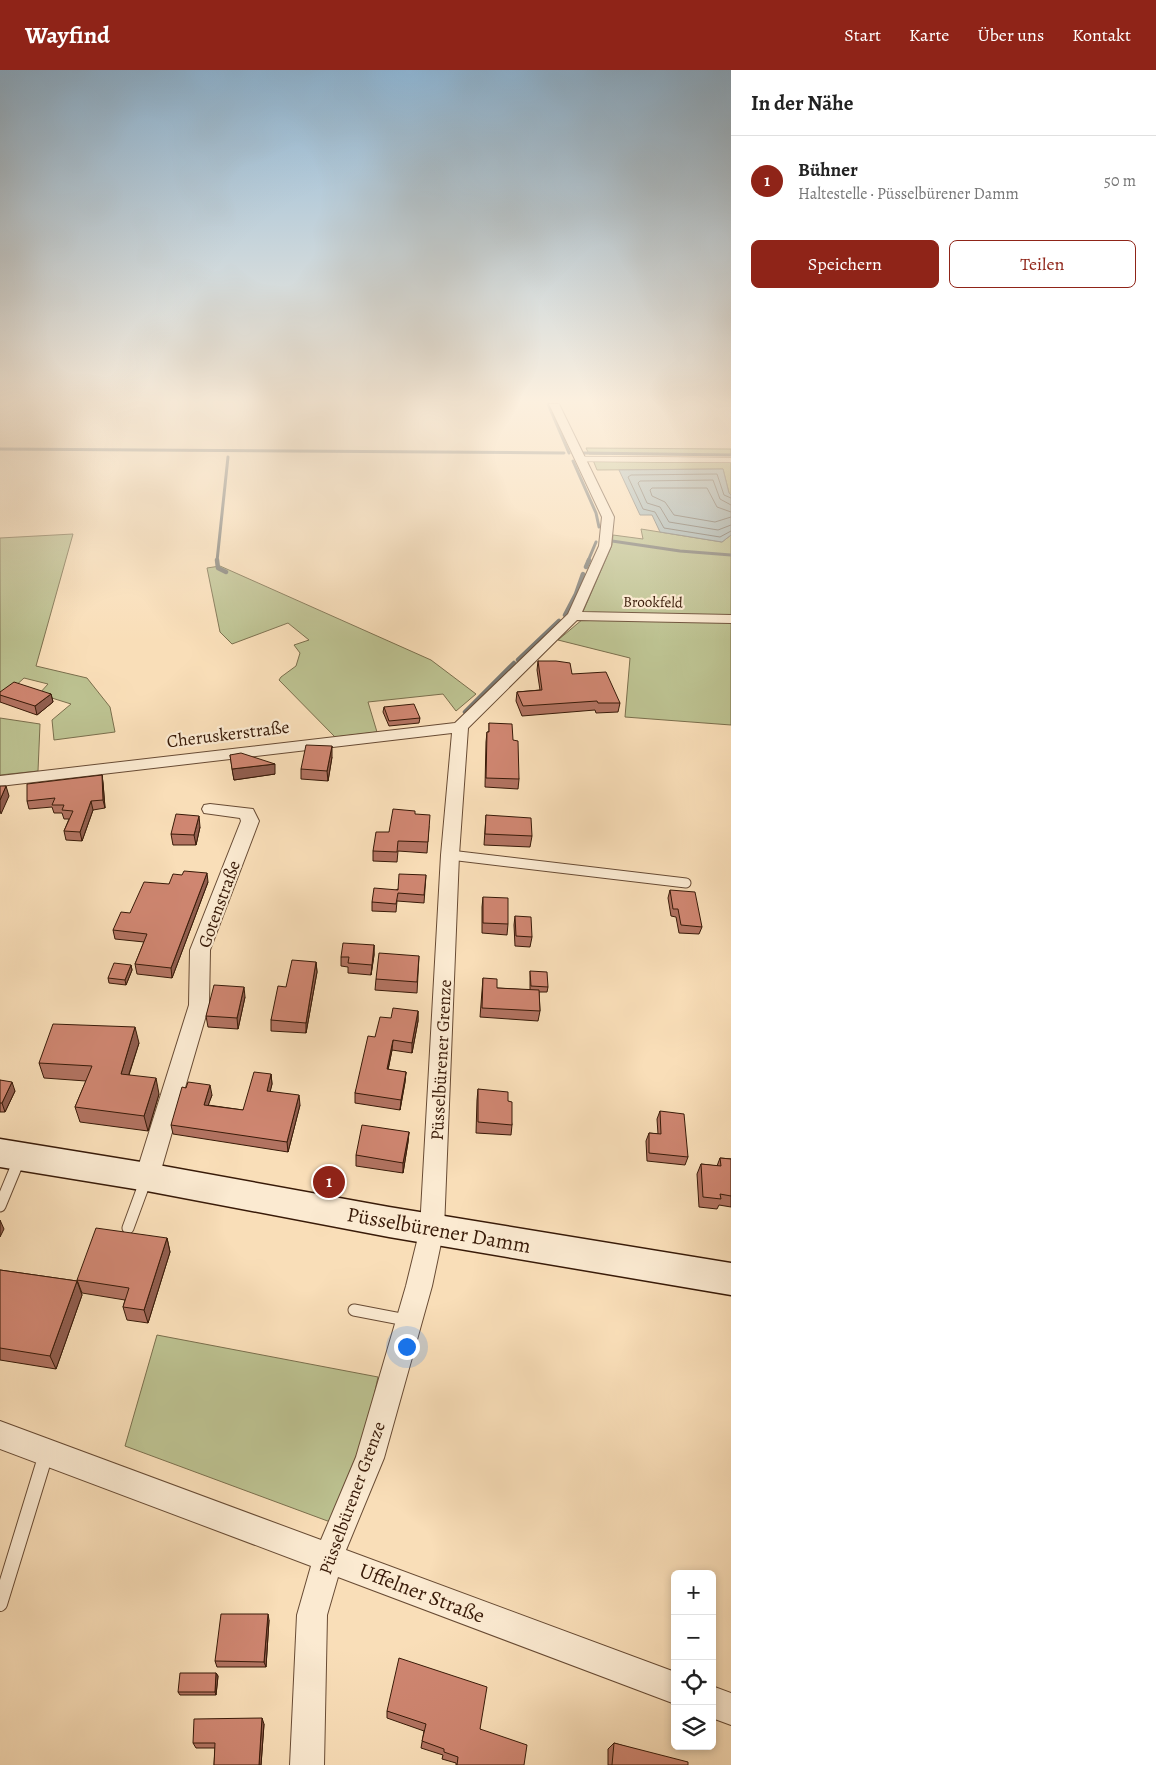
<!DOCTYPE html>
<html lang="de">
<head>
<meta charset="utf-8">
<style>
  :root { --surface:#fff; --page:#f6f6f6; --text:#222; --muted:#767676; --line:#e0e0e0; --accent:#8f2418 }
  body { margin:0; font-family:Alegreya,serif; background:var(--page); color:var(--text) }
  .controls { position:absolute; right:15px; bottom:15px; display:grid; overflow:hidden; border-radius:8px; box-shadow:0 2px 8px #0003 }
  .controls button { width:45px; height:45px; display:grid; place-items:center; padding:0; border:0; border-bottom:1px solid var(--line); background:var(--surface); color:var(--text); font:25px sans-serif }
  .you { position:absolute; left:406px; top:1276px; width:18px; height:18px; margin:-12px; border:4px solid #fff; border-radius:50%; background:#1a73e8; box-shadow:0 0 0 8px #1a73e833 }
  .badge { display:grid; place-items:center; width:32px; height:32px; border-radius:50%; background:var(--accent); color:#fff; font-size:16px; font-weight:700 }
  .pin { position:absolute; translate:-50% -50%; border:2px solid #fff; box-shadow:0 1px 5px #0006 }
  .list { margin:0; padding:0; list-style:none }
  h2 { display:flex; justify-content:space-between; align-items:center; height:65px; margin:0; padding:0 20px; font-size:21px }
  h2 small { font-size:16px; font-weight:400; color:var(--muted) }
  .list li { display:grid; grid-template-columns:32px 1fr auto; gap:15px; align-items:center; box-sizing:border-box; height:90px; padding:0 20px; border-top:1px solid var(--line) }
  .list b { display:block; font-size:19px; white-space:nowrap }
  .list p { margin:0; font-size:16px; white-space:nowrap; color:var(--muted) }
  .list em { font-size:16px; font-style:normal; color:var(--muted) }
  .actions { display:flex; gap:10px; padding:15px 20px }
  .actions a { flex:1; padding:11px 0; border:1px solid var(--accent); border-radius:8px; text-align:center; font-size:18px; color:var(--accent) }
  .actions .main { background:var(--accent); color:#fff }
  .icon { flex:none; width:28px; height:28px; fill:none; stroke:currentColor; stroke-width:2; stroke-linecap:round; stroke-linejoin:round }
  .map { position:relative; flex:none; width:731px; height:1695px; overflow:hidden }
  header { display:flex; align-items:center; gap:30px; box-sizing:border-box; height:70px; padding:0 25px; background:var(--accent); color:#fff }
  header strong { font-size:24px }
  nav { display:flex; gap:28px; margin-inline-start:auto; font-size:18px }
  main { display:flex }
  aside { flex:1; background:var(--surface) }
  .map>svg:first-child { display:block }
  .green { fill:#bcc190; stroke:#7a6e4c }
  .water { fill:#a4b9bb; stroke:#797973 }
  .lines { fill:none; stroke-linecap:round; stroke-linejoin:round }
  .shore { stroke:#6e6a62; stroke-width:1 }
  .stream-far1 { stroke:#797973; stroke-width:3 }
  .stream { stroke:#797973; stroke-width:4.5 }
  .service-far3-casing { stroke:#684b34; stroke-width:6 }
  .service-far2-casing { stroke:#684b34; stroke-width:11 }
  .service-far1-casing { stroke:#684b34; stroke-width:13 }
  .service-casing { stroke:#684b34; stroke-width:16 }
  .minor-casing { stroke:#684b34; stroke-width:2 }
  .secondary-casing { stroke:#381a08; stroke-width:3 }
  .service-far3 { stroke:#fbead1; stroke-width:5 }
  .service-far2 { stroke:#fbead1; stroke-width:9 }
  .service-far1 { stroke:#fbead1; stroke-width:11 }
  .service { stroke:#fbead1; stroke-width:14 }
  .minor { fill:#fbead1; fill-rule:evenodd }
  .secondary { fill:#fbead1; fill-rule:evenodd }
  .wall { fill:#b27361; stroke:#381a08 }
  .shaded-wall { fill:#915e4f; stroke:#381a08 }
  .building { fill:#cf8671; stroke:#381a08 }
  .labels { text-anchor:middle; stroke-width:4.5; stroke-linejoin:round; paint-order:stroke }
  .far-street-label { font-size:15px; fill:#381a08; stroke:#fbead1 }
  .street-label { font-size:18px; fill:#381a08; stroke:#fbead1 }
  .near-street-label { font-size:21px; fill:#381a08; stroke:#fbead1 }
</style>
</head>
<body>
<header>
<strong>Wayfind</strong>
<nav><a>Start</a><a>Karte</a><a>Über uns</a><a>Kontakt</a></nav>
</header>
<main>
<div class="map">
<svg width="731" height="1695" viewBox="0 0 731 1695">
  <rect width="100%" height="100%" fill="#f9deb8"/>
  <filter id="stains"><feTurbulence type="fractalNoise" baseFrequency=".004" numOctaves="4"/><feColorMatrix values="0 0 0 0 .2 0 0 0 0 .09 0 0 0 0 .02 0 0 0 .5 -.17"/></filter>
  <radialGradient id="worn" r=".72"><stop offset=".6" stop-color="#630" stop-opacity="0"/><stop offset="1" stop-color="#630" stop-opacity=".3"/></radialGradient>
  <!-- green -->
  <path class="green" d="M586 378 731 379V385L589 384Z
    M593 390H731V425L729 423 723 399 597 400Z
    M641 459 722 472 731 465V546L582 544 612 475 613 465 643 469Z
    M73 464 36 596 87 608 110 637 115 662 54 670 52 650 71 634 39 624 48 614 24 608 0 630V468Z
    M220 496 431 590 476 624 456 641 443 624 368 632 377 662 335 667 279 610 281 607 296 596 300 583 294 575 309 570 288 553 232 574 220 562 207 498Z
    M583 549 731 552V655L625 647 630 588 558 570Z
    M0 648 40 654 38 701 0 705Z
    M157 1265 378 1307 369 1349 333 1453 125 1376Z"/>
  <!-- water -->
  <path class="water" d="M723 399 729 423 731 425V465L722 472 660 462 652 445H640L619 400Z"/>
  <g class="lines">
    <!-- shore -->
    <path class="shore" d="M731 428 724 425 717 404 631 405 628 407 643 439 655 442 664 458 720 467 731 461
      M731 435 720 429 713 410 640 411 638 413 647 433 660 437 669 452 718 460 731 455
      M731 442 717 437 707 418H652L650 420 652 426 665 432 674 445 715 452 731 447"/>
    <!-- stream-far1 -->
    <path class="stream-far1" d="M548 334 569 383
      M0 379 564 383
      M584 383 731 385
      M573 391 596 443 599 457
      M612 471 680 481 731 485
      M217 491 228 387
      M588 491 596 472"/>
    <!-- stream -->
    <path class="stream" d="M217 490 218 498 226 502
      M586 497 589 490
      M565 545 576 524 583 504
      M518 590 559 551
      M465 642 514 593"/>
    <!-- service-far3 casing -->
    <g class="service-far3-casing">
      <path id="service-far3" d="M580 389 731 390"/>
    </g>
    <!-- service-far2 casing -->
    <g class="service-far2-casing">
      <path id="service-far2" d="M450 785 686 813"/>
    </g>
    <!-- service-far1 casing -->
    <g class="service-far1-casing">
      <path id="service-far1" d="M0 1136 19 1090
        M128 1158 146 1109
        M354 1240 406 1250"/>
    </g>
    <!-- service casing -->
    <g class="service-casing">
      <path id="service" d="M0 1534 46 1384"/>
    </g>
    <!-- minor casing -->
    <g class="minor-casing">
      <path id="minor" d="M549 334H559L614 447 611 476 582 542 731 545V553L577 550 468 658 459 785 444 1159 432 1216 384 1388 346 1480 675 1602V1634L338 1507 327 1545 324 1695H290L297 1545 311 1496 0 1379V1351L321 1470 356 1387 406 1216 420 1159 441 785 452 663 0 716V706L455 653 568 544 599 476 602 447Z
        M210 734 253 739 259 751 210 880 209 935 159 1107 155 1114 147 1117 139 1114 135 1107 189 935 190 880 241 751 240 748 204 743 202 739 204 735Z
        M712 1616 731 1623V1655L712 1648Z"/>
    </g>
    <!-- secondary casing -->
    <g class="secondary-casing">
      <path id="secondary" d="M0 1069 147 1093 389 1137 731 1193V1225L389 1167 147 1121 0 1097Z"/>
    </g>
    <!-- service-far3 -->
    <use href="#service-far3" class="service-far3"/>
    <!-- service-far2 -->
    <use href="#service-far2" class="service-far2"/>
    <!-- service-far1 -->
    <use href="#service-far1" class="service-far1"/>
    <!-- service -->
    <use href="#service" class="service"/>
    <!-- minor -->
    <use href="#minor" class="minor"/>
    <!-- secondary -->
    <use href="#secondary" class="secondary"/>
  </g>
  <!-- wall -->
  <path class="wall" d="M538 591 572 604 620 633 618 642 596 643 595 640 522 646 516 631 517 622 540 620 537 600Z
    M0 622 51 624 53 632 37 645 0 632Z
    M384 637 420 648 419 653 389 656 383 642Z
    M489 653 519 709 518 719 485 717 486 672 487 662H489Z
    M230 685 275 704 234 710Z
    M332 687 328 711 301 709V699Z
    M102 705 103 713 105 738 93 740 82 771 66 770 64 761 69 749H64L62 743H54L52 737 29 739 27 731Z
    M415 744 429 756 427 783 398 781 397 792 373 791V781L389 762Z
    M486 745 532 766 530 777 484 775Z
    M200 757 196 775H173L171 764Z
    M426 805 424 833 397 831 396 842 372 841V832Z
    M208 812 172 908 137 904 135 894 144 872 115 869 113 860 130 843 169 814Z
    M670 820 702 857 699 864 679 863 676 847 671 846 668 828Z
    M483 827 508 854 507 865 482 863V837Z
    M515 846 532 867 530 877 515 876 514 855Z
    M374 875V885L371 905 348 903V897L341 896V887Z
    M419 886 417 923 375 920 376 909Z
    M316 892 317 902 306 963 271 961V950L286 917Z
    M131 895 132 900 126 915 109 913 108 908Z
    M530 901 548 917 547 922H539L540 941 538 951 480 947 483 908 497 918 530 920Z
    M245 927 238 959 208 957 206 946Z
    M418 941V951L412 983 392 980 388 1000 406 1002 405 1012 400 1040 355 1033V1023L375 967 391 948Z
    M139 973 129 1005 159 1024 148 1061 80 1052 75 1037 86 1011 44 1008 39 993Z
    M271 1004 272 1014 270 1021 300 1035 288 1082 173 1064 171 1055 212 1025 208 1035 243 1040Z
    M0 1010 15 1021 5 1042H0Z
    M478 1019 508 1031 512 1055 511 1065 476 1063 477 1030Z
    M660 1041 688 1087 685 1095 647 1091 646 1071 649 1063 658 1064 657 1049Z
    M409 1062 408 1072 403 1103 356 1096V1085Z
    M720 1088 731 1089V1137L719 1135 717 1139 699 1137 697 1104 701 1094 717 1096Z
    M167 1168 170 1182 148 1253 127 1250 123 1237 125 1230 82 1223 77 1210Z
    M0 1200 77 1211 82 1225 56 1299 0 1290Z
    M269 1550 266 1597H217L215 1591Z
    M216 1603 218 1606 216 1625H180L178 1622Z
    M387 1641 480 1659 524 1695H456V1693L442 1689 443 1685 421 1678 424 1661 387 1648Z
    M264 1654 261 1695H214L215 1678H196L193 1673Z
    M614 1673 688 1695H608V1679Z"/>
  <!-- shaded-wall -->
  <path class="shaded-wall" d="M51 624 53 632 37 645 35 636Z
    M332 676V687L328 711 327 701Z
    M275 694V704L234 710 232 699Z
    M102 705 103 713 105 738 103 730Z
    M6 716 9 726 1 744 0 740V730Z
    M91 731 93 740 82 771 80 762Z
    M199 746 200 757 196 775 194 765Z
    M207 803 208 812 172 908 171 898Z
    M374 875V885L371 905Z
    M316 892 317 902 306 963V953Z
    M131 895 132 900 126 915 125 910Z
    M244 917 245 927 238 959 237 948Z
    M418 941V951L412 983V973Z
    M135 957 139 973 124 1019 121 1004Z
    M393 970 392 980 386 1009 387 999Z
    M406 1002 405 1012 400 1040 401 1030Z
    M271 1004 272 1014 268 1031 267 1021Z
    M156 1008 159 1024 148 1061 144 1046Z
    M12 1012 15 1021 5 1042 2 1033Z
    M210 1015 212 1025 205 1044 204 1035Z
    M299 1025 300 1035 288 1082 287 1072Z
    M409 1062 408 1072 403 1103V1093Z
    M0 1150 4 1159 0 1167Z
    M167 1168 170 1182 148 1253 144 1240Z
    M77 1211 82 1225 56 1299 50 1286Z
    M268 1544 269 1550 266 1597 264 1592Z
    M216 1603 218 1606 216 1625 215 1622Z
    M262 1648 264 1654 261 1695H259Z"/>
  <!-- building -->
  <path class="building" d="M538 591H556L570 593 572 604 606 602 620 633H598L597 631 523 636 517 622 542 620Z
    M14 612 51 624 35 636 0 625V622Z
    M414 634 420 648 389 651 384 637Z
    M489 653 512 654 513 670 518 671 519 709 486 708 487 662H489Z
    M306 675 332 676 327 701 301 699Z
    M241 683 275 694 232 699 230 685Z
    M102 705 103 730 91 731 80 762 64 761 73 741 62 740 64 735H52L55 728 27 731V714Z
    M0 716H6L0 730Z
    M393 739 415 741V744L430 745 428 772 398 771 397 782 373 781 376 762H389Z
    M176 744 199 746 194 765 171 764Z
    M486 745 531 748 532 766 485 764Z
    M184 801 207 803 171 898 135 894 147 864 113 860 121 842 130 843 144 812 169 814 173 804 182 805Z
    M399 804 426 805 424 825 398 823 396 834 372 832 374 818 398 820Z
    M670 820 695 822 702 857 681 855 678 839H673Z
    M483 827 508 828V854L483 853Z
    M515 846 531 847 532 867 516 866Z
    M343 873 374 875 372 895 348 893 349 887H341Z
    M379 883 419 886 417 912 376 909Z
    M292 890 316 892 306 953 271 950 278 916 286 917Z
    M114 893 131 895 125 910 108 908Z
    M530 901 547 902 548 917 531 916Z
    M483 908 497 909V918L539 920 540 941 482 938Z
    M214 915 244 917 237 948 206 946Z
    M393 938 418 941 412 973 393 970 387 999 406 1002 401 1030 355 1023 368 966 375 967 380 947 391 948Z
    M53 954 135 957 121 1004 156 1008 144 1046 75 1037 92 996 39 993Z
    M254 1002 271 1004 267 1021 299 1025 287 1072 171 1055 182 1017 186 1018 188 1012 210 1015 204 1035 243 1040Z
    M0 1010 12 1012 2 1033H0Z
    M478 1019 508 1022V1031L512 1032V1055L478 1052Z
    M660 1041 684 1044 688 1087 649 1083V1063L661 1064Z
    M362 1055 409 1062 403 1093 356 1085Z
    M720 1088 731 1089V1126L720 1124 721 1129 703 1127 701 1094 721 1096Z
    M96 1158 167 1168 144 1240 123 1237 129 1218 77 1210Z
    M0 1200 77 1211 50 1286 0 1278Z
    M221 1544H268L264 1592 215 1591Z
    M399 1588 487 1617 480 1659 527 1675 524 1695H457L458 1687 444 1682V1679L422 1671 426 1654 387 1641Z
    M180 1603H216L215 1622H178Z
    M262 1648 259 1695H214L215 1673H193L194 1649Z
    M614 1673 688 1692V1695H612Z"/>
  <!-- sky -->
  <linearGradient id="sky" x2="0" y2="1"><stop stop-color="#8db6d6"/><stop offset="0.58" stop-color="#fcf0df"/><stop offset="1" stop-color="#fcf0df" stop-opacity="0"/></linearGradient>
  <rect width="731" height="571" fill="url(#sky)"/>
  <g class="labels">
    <!-- far-street labels -->
    <g class="far-street-label">
      <text transform="translate(653 532) rotate(1)" y="5">Brookfeld</text>
    </g>
    <!-- street labels -->
    <g class="street-label">
      <text transform="translate(228 664) rotate(-7)" y="6">Cheruskerstraße</text>
      <text transform="translate(219 834) rotate(-70)" y="6">Gotenstraße</text>
      <text transform="translate(441 990) rotate(-87)" y="6">Püsselbürener Grenze</text>
      <text transform="translate(352 1428) rotate(-70)" y="6">Püsselbürener Grenze</text>
    </g>
    <!-- near-street labels -->
    <g class="near-street-label">
      <text transform="translate(439 1160) rotate(10)" y="7">Püsselbürener Damm</text>
      <text transform="translate(422 1523) rotate(21)" y="7">Uffelner Straße</text>
    </g>
  </g>
  <rect width="100%" height="100%" filter="url(#stains)"/>
  <rect width="100%" height="100%" fill="url(#worn)"/>
</svg>
<div class="controls">
<button>+</button>
<button>−</button>
<button><svg class="icon" aria-label="locate" viewBox="0 0 24 24"><circle cx="12" cy="12" r="6"/><path d="M12 2v4M12 18v4M2 12h4M18 12h4"/></svg></button>
<button><svg class="icon" aria-label="layers" viewBox="0 0 24 24"><path d="M12 4l9 5-9 5-9-5zM3 14l9 5 9-5"/></svg></button>
</div>
<div class="you"></div>
<div class="pin badge" style="left:329px;top:1112px">1</div>
</div>
<aside>
<h2>In der Nähe<small></small></h2>
<ul class="list">
<li><span class="badge">1</span><div><b>Bühner</b><p>Haltestelle · Püsselbürener Damm</p></div><em>50 m</em></li>
</ul>
<div class="actions"><a class="main">Speichern</a><a>Teilen</a></div>
</aside>
</main>
</body>
</html>
